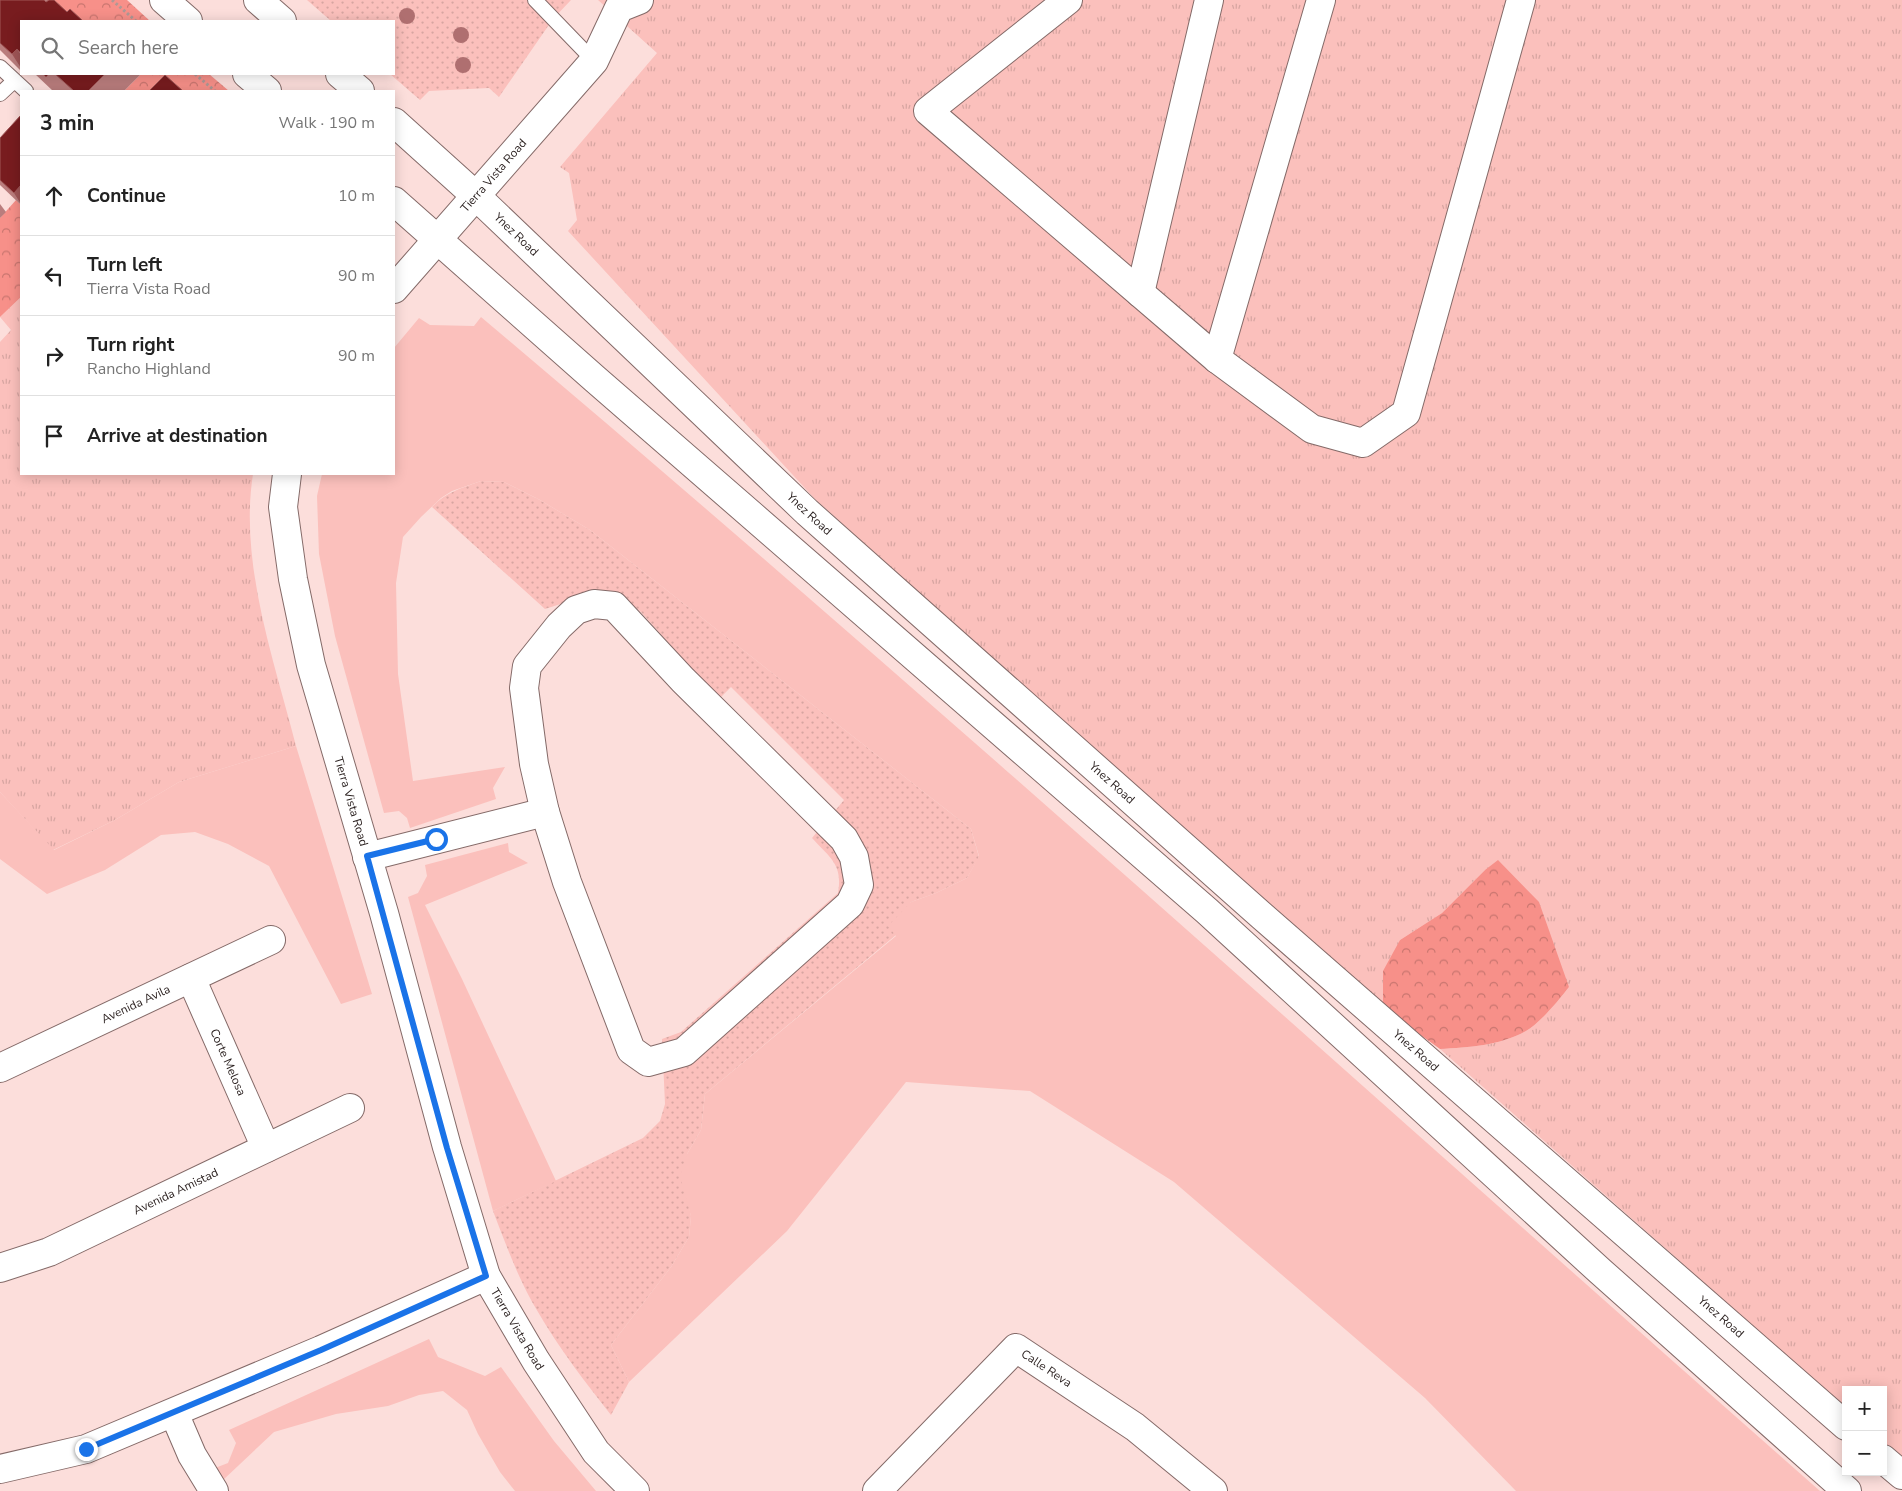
<!DOCTYPE html>
<html lang="en">
<head>
<meta charset="utf-8">
<style>
  :root { --surface:#fff; --page:#f6f6f6; --text:#222; --muted:#767676; --line:#e0e0e0 }
  body { margin:0; font-family:"Nunito Sans",sans-serif; background:var(--page); color:var(--text) }
  .controls { position:absolute; right:15px; bottom:15px; display:grid; overflow:hidden; border-radius:0px; box-shadow:0 2px 12px #0003 }
  .controls button { width:45px; height:45px; display:grid; place-items:center; padding:0; border:0; border-bottom:1px solid var(--line); background:var(--surface); color:var(--text); font:25px sans-serif }
  .stop { position:absolute; width:15px; height:15px; margin:-11px; border:4px solid #1a73e8; border-radius:50%; background:#fff }
  .stop.end { background:#1a73e8; border-color:#fff; box-shadow:0 1px 5px #0008 }
  .list { margin:0; padding:0; list-style:none }
  h2 { display:flex; justify-content:space-between; align-items:center; height:65px; margin:0; padding:0 20px; font-size:21px }
  h2 small { font-size:16px; font-weight:400; color:var(--muted) }
  .list li { display:grid; grid-template-columns:32px 1fr auto; gap:15px; align-items:center; box-sizing:border-box; height:80px; padding:0 20px; border-top:1px solid var(--line) }
  .list b { display:block; font-size:19px; white-space:nowrap }
  .list p { margin:0; font-size:16px; white-space:nowrap; color:var(--muted) }
  .list em { font-size:16px; font-style:normal; color:var(--muted) }
  .icon { flex:none; width:28px; height:28px; fill:none; stroke:currentColor; stroke-width:2; stroke-linecap:round; stroke-linejoin:round }
  .map { position:relative; flex:none; width:1902px; height:1491px; overflow:hidden }
  .search { position:absolute; background:var(--surface); box-shadow:0 2px 12px #0003; left:20px; top:20px; width:375px; height:55px; display:flex; align-items:center; gap:12px; box-sizing:border-box; padding:0 18px; border-radius:0px; color:var(--muted); font-size:19px }
  .panel { position:absolute; background:var(--surface); box-shadow:0 2px 12px #0003; left:20px; top:90px; width:375px; height:385px; border-radius:0px }
  .map>svg:first-child { display:block }
  .grass { fill:url(#grass-tufts) }
  .forest { fill:url(#forest-crowns) }
  .park { fill:url(#park-dots) }
  .garden { fill:#fbc0bc }
  .lines { fill:none; stroke-linecap:round; stroke-linejoin:round }
  .lane-casing { stroke:#846a68; stroke-width:16 }
  .street-casing { stroke:#846a68; stroke-width:30 }
  .secondary-casing { stroke:#846a68; stroke-width:30 }
  .path { stroke:#ae9895; stroke-width:3; stroke-dasharray:2.5 2.5; stroke-linecap:butt }
  .lane { stroke:#fff; stroke-width:14 }
  .street { stroke:#fff; stroke-width:28 }
  .secondary { stroke:#fff; stroke-width:28 }
  .tree { fill:#af6f70 }
  .wall { fill:#ba7d7d }
  .shaded-wall { fill:#a05657 }
  .building { fill:#781c1f; stroke:#a05657 }
  .route { stroke:#1a73e8; stroke-width:6 }
  .labels { text-anchor:middle; stroke-width:5; stroke-linejoin:round; paint-order:stroke }
  .street-label { font-size:12px; fill:#281e1d; stroke:#fff }
</style>
</head>
<body>
<div class="map">
<svg width="1902" height="1491" viewBox="0 0 1902 1491">
  <defs>
    <pattern id="grass-tufts" width="24" height="20" patternUnits="userSpaceOnUse" patternTransform="scale(1.25)"><rect width="24" height="20" fill="#fbc0bc"/><path d="M3 7l-1-3M5 7V3M7 7l1-3M15 17l-1-3M17 17v-4M19 17l1-3" fill="none" stroke="#d7a5a1"/></pattern>
    <pattern id="forest-crowns" width="20" height="18" patternUnits="userSpaceOnUse" patternTransform="scale(1.25)"><rect width="20" height="18" fill="#f79089"/><path d="M2 6a3 3 0 1 1 6 0M12 15a3 3 0 1 1 6 0" fill="none" stroke="#c8756f"/></pattern>
    <pattern id="park-dots" width="8" height="8" patternUnits="userSpaceOnUse" patternTransform="scale(1.25)"><rect width="8" height="8" fill="#fbc0bc"/><path d="M2 2h.1M6 6h.1" fill="none" stroke="#d7a5a1" stroke-width="1.8" stroke-linecap="round"/></pattern>
  </defs>
  <rect width="100%" height="100%" fill="#fcdedb"/>
  <!-- grass -->
  <path class="grass" d="M598 0H1902V1458L1883 1442V1390H1846V1408L1440 1049C1469 1047 1499 1046 1526 1031 1540 1023 1559 1000 1569 987L1485 870 1442 913 1400 940 1383 1008 815 499 568 231 577 220 569 173 560 167 657 53Z
    M21 297V474H253C239 563 274 660 296 746L179 782 115 820 53 850 0 792V342L11 330 0 317Z"/>
  <!-- forest -->
  <path class="forest" d="M44 0H127L150 21H68Z
    M141 74H209L229 91H124Z
    M16 200 21 205V297L0 317V218Z
    M1498 860 1539 902 1569 987C1559 1000 1540 1023 1526 1031 1499 1046 1469 1047 1440 1049L1383 1008V971L1400 940 1442 913 1485 870Z"/>
  <!-- park -->
  <path class="park" d="M307 0H571L553 19 499 97 489 88 429 91 420 100 390 74H394V21H331Z
    M481 481 504 482 540 500 590 530 971 829 979 857 967 878 936 893 911 902 896 935 705 1094 701 1130 687 1154 689 1206 691 1216 689 1237 671 1267 611 1345 629 1382 611 1415C585 1382 559 1348 538 1312 519 1281 506 1245 493 1211L643 1138 660 1121 665 1104 662 1039 681 1032 838 893C843 864 830 858 812 838L844 800 731 687 719 699 641 612 620 594 601 591 545 609 432 507C446 492 462 488 481 481Z"/>
  <!-- garden -->
  <path class="garden" d="M481 317C935 700 1375 1099 1820 1491H1516L1425 1398 1174 1182 1030 1091 906 1082 787 1231 629 1382 611 1345 671 1267 689 1237 691 1216 680 1176 687 1154 701 1130 705 1094 896 936 888 926 911 902 936 893 967 878 979 856 971 829 590 530 540 500 504 482 481 481 452 491 441 498 421 517 403 537 396 583 398 674 413 781 505 767 493 788 496 799 410 828 407 818 399 811 384 813 335 636 319 554 317 496 322 474H394V348L419 318 430 325 474 326Z
    M296 746 372 994 341 1004 269 866 228 844 195 832 161 835 105 870 47 894 0 859V792L54 850 115 820 179 782Z
    M508 843 509 852 528 863 425 905 462 979 556 1181 493 1211 408 897 418 893 427 876 425 865Z
    M429 1339 438 1357 485 1376 501 1367 554 1441 596 1491H515L500 1472 478 1434 467 1410 443 1391 419 1395 388 1406 336 1414 274 1432 222 1481 215 1468 228 1463 236 1443 229 1430Z"/>
  <g class="lines">
    <!-- lane casing -->
    <g class="lane-casing">
      <path id="lane" d="M535 0 594 61
        M0 67 26 91
        M0 94 14 81"/>
    </g>
    <!-- street casing -->
    <g class="street-casing">
      <g id="street">
        <path d="M1068 0 928 111 1217 359 1312 429 1363 443 1406 413 1521 0"/>
        <path id="s1" d="M394 289 594 61 619 8 639 0"/>
        <path d="M1140 293 1209 0"/>
        <path d="M1217 359 1321 0"/>
        <path id="s2" d="M287 474 283 507 293 579 311 665 384 913 447 1147 486 1276 536 1361 596 1452 635 1491"/>
        <path d="M594 604 614 606 683 680 844 839 854 857 859 885 850 904 684 1052 648 1062 631 1050 567 882 545 812 534 764 524 688 527 666 559 626 576 610Z"/>
        <path d="M367 857 545 812"/>
        <path id="s3" d="M191 978 266 1148"/>
        <path id="s4" d="M0 1068 271 940"/>
        <path id="s5" d="M0 1268 49 1252 350 1108"/>
        <path d="M174 1413 192 1455 214 1491"/>
        <path d="M0 1469 86 1449 321 1350 486 1276"/>
        <path id="s6" d="M877 1491 1016 1348 1135 1427 1213 1491"/>
      </g>
    </g>
    <!-- secondary casing -->
    <g class="secondary-casing">
      <g id="secondary">
        <path d="M164 0 188 21"/>
        <path d="M258 0 282 21"/>
        <path d="M247 74 267 91"/>
        <path d="M340 74 360 91"/>
        <path id="s7" d="M394 122 476 196 807 512 1262 916 1846 1426"/>
        <path d="M394 201 595 379 1207 911 1600 1271 1847 1491"/>
        <path d="M1883 1459 1902 1475"/>
      </g>
    </g>
    <!-- path -->
    <path class="path" d="M112 0 136 21
      M195 74 215 91"/>
    <!-- lane -->
    <use href="#lane" class="lane"/>
    <!-- street -->
    <use href="#street" class="street"/>
    <!-- secondary -->
    <use href="#secondary" class="secondary"/>
  </g>
  <!-- trees -->
  <g class="tree">
    <circle cx="407" cy="16" r="8"/>
    <circle cx="461" cy="35" r="8"/>
    <circle cx="463" cy="65" r="8"/>
  </g>
  <!-- wall -->
  <path class="wall" d="M0 0H47L83 21H21V71L0 50Z
    M35 74H141L124 91H53Z
    M21 115V205L0 185V138Z
    M0 204 6 212 0 218Z"/>
  <!-- shaded-wall -->
  <path class="shaded-wall" d="M17 49 21 55V68L12 54Z
    M21 185V204L14 193Z"/>
  <!-- building -->
  <path class="building" d="M0 0H44L46 2 49 0H54L67 12 70 9 83 21H21V53L17 49 12 54 0 43Z
    M43 74H49L46 77Z
    M55 74H105L88 91H74Z
    M165 75 183 91H149Z
    M21 115V186V185L14 193 0 180V138Z"/>
  <g class="lines">
    <!-- route -->
    <path class="route" d="M86 1449 321 1350 486 1276 447 1148 367 856 436 839"/>
  </g>
  <g class="labels">
    <!-- street labels -->
    <g class="street-label">
      <text dy="4" stroke="none"><textPath href="#s1" startOffset="151">Tierra Vista Road</textPath></text>
      <text dy="4" stroke="none"><textPath href="#s7" startOffset="166">Ynez Road</textPath></text>
      <text dy="4" stroke="none"><textPath href="#s7" startOffset="571">Ynez Road</textPath></text>
      <text dy="4" stroke="none"><textPath href="#s7" startOffset="976">Ynez Road</textPath></text>
      <text dy="4" stroke="none"><textPath href="#s2" startOffset="336">Tierra Vista Road</textPath></text>
      <text dy="4" stroke="none"><textPath href="#s4" startOffset="150">Avenida Avila</textPath></text>
      <text dy="4" stroke="none"><textPath href="#s7" startOffset="1381">Ynez Road</textPath></text>
      <text dy="4" stroke="none"><textPath href="#s3" startOffset="92">Corte Melosa</textPath></text>
      <text dy="4" stroke="none"><textPath href="#s5" startOffset="192">Avenida Amistad</textPath></text>
      <text dy="4" stroke="none"><textPath href="#s7" startOffset="1786">Ynez Road</textPath></text>
      <text dy="4" stroke="none"><textPath href="#s2" startOffset="891">Tierra Vista Road</textPath></text>
      <text dy="4" stroke="none"><textPath href="#s6" startOffset="236">Calle Reva</textPath></text>
    </g>
  </g>
</svg>
<div class="controls">
<button>+</button>
<button>−</button>
</div>
<div class="stop" style="left:436px;top:839px"></div>
<div class="stop end" style="left:86px;top:1449px"></div>
<div class="search"><svg class="icon" aria-label="search" viewBox="0 0 24 24"><circle cx="10" cy="10" r="6"/><path d="M15 15l6 6"/></svg>Search here</div>
<section class="panel">
<h2>3 min<small>Walk · 190 m</small></h2>
<ul class="list">
<li><svg class="icon" aria-label="ahead" viewBox="0 0 24 24"><path d="M12 20V5M6 11l6-6 6 6"/></svg><div><b>Continue</b></div><em>10 m</em></li>
<li><svg class="icon" aria-label="left" viewBox="0 0 24 24"><path d="M17 20v-9H6M10 6l-5 5 5 5"/></svg><div><b>Turn left</b><p>Tierra Vista Road</p></div><em>90 m</em></li>
<li><svg class="icon" aria-label="right" viewBox="0 0 24 24"><path d="M7 20v-9h11M14 6l5 5-5 5"/></svg><div><b>Turn right</b><p>Rancho Highland</p></div><em>90 m</em></li>
<li><svg class="icon" aria-label="arrive" viewBox="0 0 24 24"><path d="M6 21V4h12l-3 4 3 4H6"/></svg><div><b>Arrive at destination</b></div></li>
</ul>
</section>
</div>
</body>
</html>
